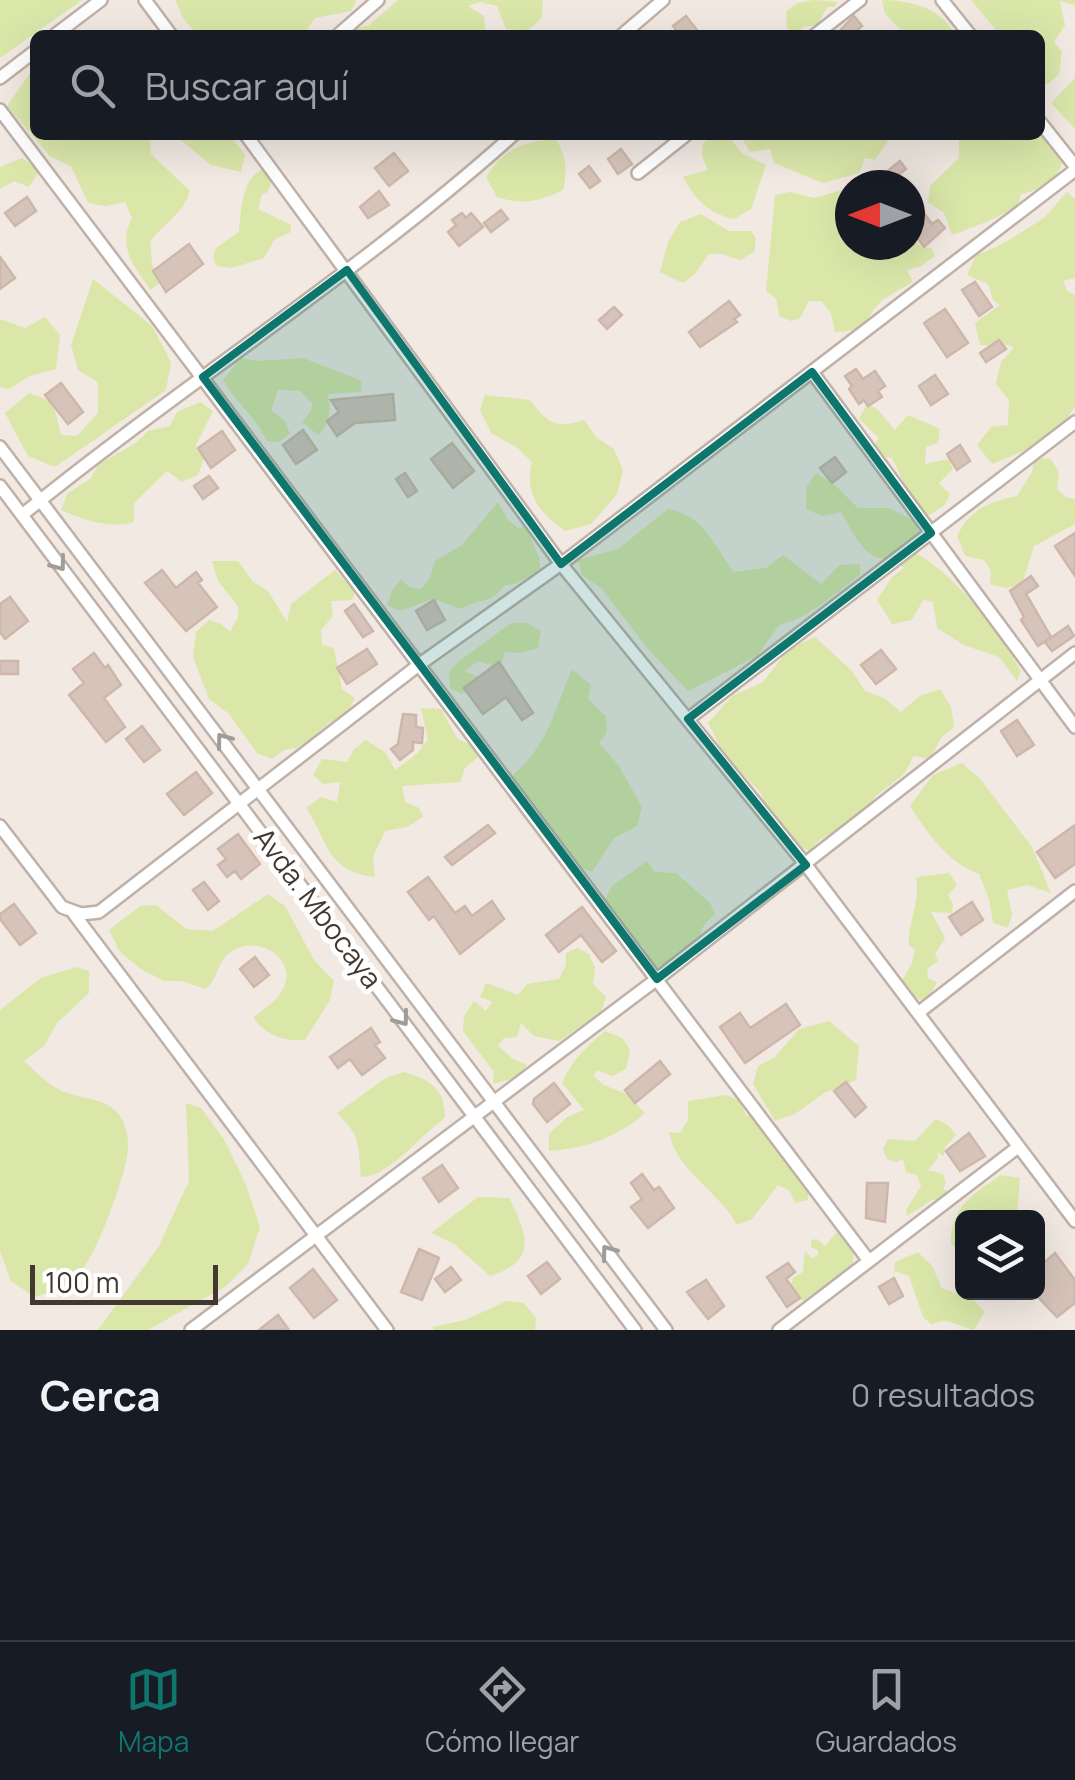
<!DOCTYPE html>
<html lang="es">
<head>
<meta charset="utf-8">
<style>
  :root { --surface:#171b24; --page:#242831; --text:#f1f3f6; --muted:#9ea1a6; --line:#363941; --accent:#0f766e }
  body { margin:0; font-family:Manrope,sans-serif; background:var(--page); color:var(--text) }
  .controls { position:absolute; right:30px; bottom:30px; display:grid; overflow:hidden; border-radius:15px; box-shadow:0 10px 40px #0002 }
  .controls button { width:90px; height:90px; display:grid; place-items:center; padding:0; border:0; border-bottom:2px solid var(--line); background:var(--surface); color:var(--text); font:50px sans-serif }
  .compass { position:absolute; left:835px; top:170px; width:90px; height:90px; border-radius:50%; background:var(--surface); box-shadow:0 10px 40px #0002; rotate:270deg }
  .scale { position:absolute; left:30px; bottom:25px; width:188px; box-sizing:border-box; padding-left:10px; border:5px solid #423832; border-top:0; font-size:28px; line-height:35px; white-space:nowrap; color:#423832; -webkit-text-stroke:8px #fff; paint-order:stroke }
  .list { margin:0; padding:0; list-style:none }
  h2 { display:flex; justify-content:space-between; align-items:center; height:130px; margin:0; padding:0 40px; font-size:42px }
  h2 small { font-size:32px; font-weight:400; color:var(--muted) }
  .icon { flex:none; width:55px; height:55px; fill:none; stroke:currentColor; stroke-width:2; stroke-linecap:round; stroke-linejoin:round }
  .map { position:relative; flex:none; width:1075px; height:1330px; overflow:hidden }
  .search { position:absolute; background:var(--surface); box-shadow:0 10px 40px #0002; left:30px; right:30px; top:30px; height:110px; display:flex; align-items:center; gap:25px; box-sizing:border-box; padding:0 35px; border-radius:15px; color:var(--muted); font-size:38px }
  .sheet { height:310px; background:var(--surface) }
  nav { display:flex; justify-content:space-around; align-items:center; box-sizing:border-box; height:140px; border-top:2px solid var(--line); background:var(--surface); font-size:28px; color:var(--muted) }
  nav a { display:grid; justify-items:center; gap:5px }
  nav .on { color:var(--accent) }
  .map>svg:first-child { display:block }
  .green { fill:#dae7a9 }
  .building { fill:#d6c4ba; stroke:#ceb7aa; stroke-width:2.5 }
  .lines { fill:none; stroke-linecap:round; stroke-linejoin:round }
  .minor-casing { stroke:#bfb1a7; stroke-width:16 }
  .minor { stroke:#fff; stroke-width:11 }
  .oneway { stroke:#a09c98 }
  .marked { fill:#0f766e; fill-opacity:0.2; stroke:#0f766e; stroke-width:8; stroke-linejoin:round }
  .labels { text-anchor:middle; stroke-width:10; stroke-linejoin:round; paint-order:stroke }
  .street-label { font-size:28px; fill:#423832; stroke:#fff }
</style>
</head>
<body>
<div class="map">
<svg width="1075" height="1330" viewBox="0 0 1075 1330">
  <rect width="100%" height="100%" fill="#f1e9e2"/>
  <!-- green -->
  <path class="green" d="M0 0H82L0 58Z
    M175 0H357L351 11 315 18 303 35H197L183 18Z
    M398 0H543L542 18 527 31 506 29 497 6 480 2 468 6 484 16 486 35H349L356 28 368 26Z
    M813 0 838 2 834 7H827L818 24 802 28 801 35H793L787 28 786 11 798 3Z
    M882 0C911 0 940 8 955 34L906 35 885 14Z
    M971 0H1075V5L1060 1 1065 25 1054 42 1062 52 1059 74 1048 84H1040V35H1000Z
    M35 66V135H230L245 155 241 172 211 165 181 140 150 138 151 154 190 191C184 213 163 224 150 242L152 264 160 282 151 290C134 268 117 245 132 218L125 202 106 206 88 203 71 166 50 156 7 106Z
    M1075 78V129L1051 103Z
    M1040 131 1062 163C1057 180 1038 191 1021 194L1019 204C1003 216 972 228 952 235L944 213 928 202 930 186 959 158V135H1040Z
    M712 135H727L743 154 766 165 751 209 734 219C710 214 694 199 683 177L708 170 702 156 703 143Z
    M740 135H885L888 141 875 160 865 158 859 173 823 183 774 163 770 149 750 152Z
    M556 139C566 156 568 171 563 190 538 202 523 205 497 197L486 177C505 148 522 142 556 139Z
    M22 158 40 170 29 187 14 181 0 189V167Z
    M261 170 272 181 268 192 262 194 258 209 291 225V232L275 239 264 258 231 268 217 266 213 258 216 248 239 232C241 211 241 181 261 170Z
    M843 190H850V245H910V216L912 235 920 246 932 249 935 256 921 266 907 270 913 282C901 289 884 297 876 307 860 328 866 330 835 332L831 313 821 301H809L800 318 791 321 779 316 776 298 766 291 775 195 790 192 814 198Z
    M1067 192 1075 199V278L1063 281 1067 291 1075 295V407L1056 433 1038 445 992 464 977 445 991 427 1008 425 1009 400 996 384 1001 362 1014 348 1009 345H980L975 323 1000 305 993 300 988 284 967 275 976 255C994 250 1023 232 1039 221 1049 215 1058 201 1067 192Z
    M701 214 729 231H751L756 238 754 252 740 260 722 254H709L694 275 683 283 660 272 668 242 680 222Z
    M93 279 152 326 171 362 166 390 55 467 28 456 5 413 29 393 53 402 61 435 77 436 98 413V382L78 370 71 345Z
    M45 317 60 335 56 369 30 376 9 389 0 387V319L25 328Z
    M241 358 257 361 303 358 362 381 361 392 328 394C331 408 330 425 318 435L302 422 311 411 312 403 300 391 278 390 271 410 285 421 290 434 279 442 267 441C256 417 236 403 223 380Z
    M485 395 530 400C547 423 555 429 584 420L596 437 614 449 623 471 617 494 591 524 565 531C539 512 524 494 532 462L518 448 491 433 480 410Z
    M200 402 213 411 195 447 205 455 198 475 182 482 167 471 134 503V522C109 529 84 520 61 510L67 494 90 479 99 464 136 443 148 431 170 426 177 412Z
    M867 403 879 411 895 430 908 415 940 429 938 443 926 447 925 464 949 459 953 469 939 483 950 494 944 506 926 517 916 508 892 458 879 456 874 446 879 438 859 419Z
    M1035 458 1051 459 1059 472 1057 489 1066 497 1075 499V524L1034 546 1022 584 1006 588 990 584 991 571 984 560 965 556 957 536C970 509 989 502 1017 496L1032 472Z
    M816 473 836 486 858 508H889L917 522 919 542 910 550C955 572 996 629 1021 671L1017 681 999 657 964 645 937 628 933 602 923 600 912 620 892 624 877 600 892 577 904 568C893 559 883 561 872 555 858 546 849 525 841 512L822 516 806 509V488Z
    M498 502 508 520 518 528 526 526 540 560V571L515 584 505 585C489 606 480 597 461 609L433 599 400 611 387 605 392 591 401 579 409 587 421 589 430 578 435 561 462 545Z
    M668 509C704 515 714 546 734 572L766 568 783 555 821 584 839 565 860 564V575C834 594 810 618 779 625L757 656 688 691 648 649 601 588 582 575 578 560 618 549Z
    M212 561H238L253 582 268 591 287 622 291 604 335 570 355 592 352 600 331 601 333 616 321 630 322 645 334 648 342 689 355 698 347 713 327 724 311 739 296 748 284 750 272 759 257 753 229 714 209 699 193 657 196 632 209 620 221 624 230 632 238 617V606L218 581Z
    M511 623H527L541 631 538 648 520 653 504 652 503 661 498 667 478 661 464 671 482 678 472 690 462 694 450 688 449 672 458 662Z
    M815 637 852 671 865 691 884 698 901 712 920 696 940 689 951 707 954 727 941 738 930 759 914 756 904 774 876 796 862 814 818 841 810 851 801 847 765 804 761 793 725 756 708 723 732 696 763 682 789 649Z
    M572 669 591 685 588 699 606 716 607 732 599 743 619 766 642 807 637 826 614 838 592 872 578 867 517 796 513 775C549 744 554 711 572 669Z
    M421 708 441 709 457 738 470 745 478 757 465 768 460 782 402 786 405 802 419 808 423 817 407 827 385 831 373 857 375 877C325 871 329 841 306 808L321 797 337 802 340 782 323 784 313 775 322 759 347 762 354 749 366 740 386 753 395 770 418 753 428 739Z
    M962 763 981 780 1032 847 1051 893 1027 885 1007 890 1012 915 1008 928 993 923 989 899 979 874C948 863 927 833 910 806L933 775Z
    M647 861 655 872 676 873 710 903 715 913 702 928 699 947 657 967 648 962 644 947 619 929 605 900 612 886Z
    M949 873 957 885 948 895 953 904 952 913 931 912 945 938 935 954 938 961 927 969 928 978 937 982 927 1001C912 999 907 994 903 979L912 963 915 950 909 945C908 919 921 903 916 877Z
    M268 894 285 906 314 960 334 981 330 1000 305 1040C282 1041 268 1036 253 1018 261 1011 277 1001 282 991 300 960 260 934 232 951 216 961 219 979 205 989L182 981H164L141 969 120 952 109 930 140 906 156 905 186 929 213 931Z
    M577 948 589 954 595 968 593 984 606 997 601 1012 559 1041 534 1036 521 1023 517 1037 504 1038 498 1046 513 1059 527 1065 520 1077 493 1084 494 1072 463 1031 464 1016 474 1001 486 1011 492 1002 480 997 486 983 518 995 527 984 559 979 566 965V953Z
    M77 967 89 971V993L57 1023 44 1046 24 1061C35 1071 47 1084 60 1090 81 1100 110 1097 122 1119 128 1130 129 1144 127 1156 123 1182 95 1260 76 1277 64 1287 50 1292 35 1297L11 1281 0 1251V1010L41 978Z
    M829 1021 859 1046 856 1080 824 1093 795 1114 775 1121 753 1084 758 1066 775 1057 799 1029Z
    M605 1031 622 1038 630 1050 626 1069 612 1076 598 1070 593 1076 604 1085 626 1094 645 1113C619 1137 583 1149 549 1151V1134L567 1117 584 1110 562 1083C572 1060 586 1047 605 1031Z
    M404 1072C431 1080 445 1089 445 1118 420 1135 389 1177 361 1177 358 1145 362 1137 337 1113L386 1078Z
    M726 1095 740 1101 746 1116H759L808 1190V1200L795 1203 790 1191 778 1185 752 1219 737 1225C720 1192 676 1171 669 1132L680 1133 688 1120V1101Z
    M186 1103 201 1108 225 1141 246 1185 260 1227 248 1264 226 1286 148 1330H98L159 1246 189 1181Z
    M936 1119 948 1125 956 1135 945 1147 944 1156 937 1152 938 1158 928 1170 943 1174 946 1182 943 1189 950 1192 944 1199 932 1200 907 1216 906 1210 921 1186 917 1175 906 1172 903 1159 896 1162 887 1159 883 1149 888 1139 915 1141Z
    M1001 1175 1020 1178 1017 1217 962 1218V1255L951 1243C951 1207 973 1194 1001 1175Z
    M478 1197 509 1198C528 1235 538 1261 490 1276L454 1244 431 1233Z
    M836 1233H841L855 1246 852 1266 803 1301 791 1285 793 1278 803 1272 805 1251 812 1258 818 1255V1250L811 1247V1240L817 1239 825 1246Z
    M918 1252 932 1266 942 1288 975 1301 985 1312 974 1330C958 1327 946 1315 932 1325L923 1317 909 1276 894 1271 895 1262Z
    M507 1301 524 1303 536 1318 535 1330H433V1327L465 1320Z"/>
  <!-- building -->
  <path class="building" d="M686 16 697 30 691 35H680L673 26Z
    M854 16 862 26 851 35H836Z
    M621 149 632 164 618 174 608 159Z
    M394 153 408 171 389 186 375 168Z
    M900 161 906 169 885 185H870Z
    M589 166 600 181 590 188 579 174Z
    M379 191 389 205 368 218 360 207Z
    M27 197 36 211 15 226 5 213Z
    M501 210 508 219 491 232 484 223Z
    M462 213 466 218 471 213 483 227 459 246 448 232 456 225 452 220Z
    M924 213 932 224 938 220 945 228 924 247 910 228V224Z
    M189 244 203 264 166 292 153 271Z
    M0 257 15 278 0 289Z
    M975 282 992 307 979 316 962 290Z
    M729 301 740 315 734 319 737 322 700 347 689 332Z
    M614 307 622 315 607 329 599 320Z
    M945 309 968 343 947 357 924 323Z
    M999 340 1006 349 986 362 980 353Z
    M856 369 863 379 875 371 885 386 878 391 882 397 868 406 864 400 859 404 849 389 852 386 845 376Z
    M935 375 948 394 931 405 919 386Z
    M61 383 83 412 68 424 45 395Z
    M393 394 395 420 355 423 337 436 327 421 339 412 331 400Z
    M303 430 317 450 296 464 283 445Z
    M222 431 235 450 211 468 198 448Z
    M452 443 474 471 453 488 431 459Z
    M960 445 970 461 957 470 947 454Z
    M835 457 846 472 832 483 820 468Z
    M405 473 417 491 408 497 396 479Z
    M209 476 218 488 203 499 194 486Z
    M1075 533V576L1055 546Z
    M162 570 176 588 196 572 202 580 198 583 217 607 186 631 145 583Z
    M1031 576 1038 586 1026 594 1051 637 1038 646 1021 620 1024 617 1010 591Z
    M10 597 28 621 5 639 0 632V604Z
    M434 600 445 620 427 630 416 611Z
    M354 604 373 631 363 637 345 611Z
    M1068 626 1074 636 1052 651 1045 642Z
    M367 649 377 664 347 684 337 668Z
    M881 650 896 669 876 684 861 665Z
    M94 653 105 668 108 665 121 685 104 698 125 727 106 742 69 695 84 683 73 669Z
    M0 661H18V674H0Z
    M499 662 533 713 522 720 506 697 483 714 464 688Z
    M403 714 416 715V727L423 728 422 743 413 742V750L400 760 391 749 398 744Z
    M1017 720 1034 745 1017 756 1001 731Z
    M142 726 160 750 144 762 126 739Z
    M196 772 212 793 184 815 167 794Z
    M488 825 495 833 452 865 445 857Z
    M1075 825V864L1055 878 1037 852Z
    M238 834 260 864 241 879 235 871 227 877 218 865 226 859 218 849Z
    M428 877 455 913 465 906 472 916 492 901 504 919 460 954 434 916 429 920 408 892Z
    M204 882 219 901 208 910 193 890Z
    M972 902 983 920 961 935 949 917Z
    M14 904 36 933 20 945 0 919V914Z
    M582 907 616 951 602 962 581 935 559 952 546 935Z
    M255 957 269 975 254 987 240 969Z
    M786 1004 800 1025 745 1063 720 1027 740 1013 750 1028Z
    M371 1028 380 1042 375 1045 385 1058 362 1075 350 1059 338 1068 330 1057Z
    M660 1061 670 1074 635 1103 625 1090Z
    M846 1082 866 1107 855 1117 834 1091Z
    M554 1083 570 1104 547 1122 533 1104 534 1099Z
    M969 1133 985 1156 960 1171 946 1151Z
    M442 1165 458 1188 439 1202 423 1178Z
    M642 1174 654 1190 659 1187 674 1208 648 1228 631 1207 642 1199 631 1183Z
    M867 1183H888L885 1222 866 1218Z
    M419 1249 439 1258 422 1300 401 1292Z
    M1055 1253 1075 1280V1303L1057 1317 1038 1297V1268Z
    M547 1262 560 1279 541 1294 528 1276Z
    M788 1263 795 1272 786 1279 800 1298 787 1307 767 1277Z
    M451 1267 461 1280 445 1292 435 1279Z
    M313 1269 337 1300 314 1318 290 1288Z
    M894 1278 903 1296 889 1304 879 1287Z
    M706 1280 724 1306 708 1319 687 1292Z
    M278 1315 289 1330H259Z"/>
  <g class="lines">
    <!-- minor casing -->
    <g class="minor-casing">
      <path id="minor" d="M145 0 171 35
        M942 0 970 35
        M55 35 101 0
        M338 35 378 0
        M622 35 663 0
        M815 35 860 0
        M0 78 35 51
        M0 110 869 1261
        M1040 122 1075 166
        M246 135 561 564 806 865 1075 1221
        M638 173 686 135
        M812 372 1075 727
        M0 447 666 1330
        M0 486 635 1330
        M22 515C183 384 359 273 513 135
        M688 719 1075 422
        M0 826 62 907 81 914 99 912 420 664 561 564 1075 170
        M74 914 387 1330
        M918 1013 1075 891
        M191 1330 657 979 1075 653
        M779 1330 1018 1147"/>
    </g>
    <!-- minor -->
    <use href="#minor" class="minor"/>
  </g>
  <!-- one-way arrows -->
  <defs><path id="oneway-chevron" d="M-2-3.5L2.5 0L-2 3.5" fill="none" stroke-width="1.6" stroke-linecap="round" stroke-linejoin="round" transform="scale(2.5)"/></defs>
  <g class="oneway">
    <use href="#oneway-chevron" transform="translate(59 564) rotate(53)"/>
    <use href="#oneway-chevron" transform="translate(223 740) rotate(-127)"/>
    <use href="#oneway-chevron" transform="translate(402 1019) rotate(53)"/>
    <use href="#oneway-chevron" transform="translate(608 1252) rotate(-127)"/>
  </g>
  <!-- marked area -->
  <path class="marked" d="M347 270 561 564 812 372 931 533 688 719 806 865 657 979 203 377Z"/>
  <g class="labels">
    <!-- street labels -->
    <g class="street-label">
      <text transform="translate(318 908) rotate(53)" y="10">Avda. Mbocaya</text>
    </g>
  </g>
</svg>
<div class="controls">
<button><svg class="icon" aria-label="layers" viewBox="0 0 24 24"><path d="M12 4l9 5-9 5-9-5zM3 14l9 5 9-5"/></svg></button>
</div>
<svg class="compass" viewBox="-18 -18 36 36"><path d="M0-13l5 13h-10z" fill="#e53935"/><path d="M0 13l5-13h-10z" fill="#9ea1a6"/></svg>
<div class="scale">100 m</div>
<div class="search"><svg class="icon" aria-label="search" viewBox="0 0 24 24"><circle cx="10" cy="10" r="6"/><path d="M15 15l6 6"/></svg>Buscar aquí</div>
</div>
<section class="sheet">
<h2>Cerca<small>0 resultados</small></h2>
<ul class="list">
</ul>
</section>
<nav>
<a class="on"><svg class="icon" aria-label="map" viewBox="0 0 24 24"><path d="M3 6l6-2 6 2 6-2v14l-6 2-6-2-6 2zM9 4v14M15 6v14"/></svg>Mapa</a>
<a><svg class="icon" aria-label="directions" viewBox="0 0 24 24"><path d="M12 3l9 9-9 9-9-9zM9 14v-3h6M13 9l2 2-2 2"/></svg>Cómo llegar</a>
<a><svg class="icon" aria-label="saved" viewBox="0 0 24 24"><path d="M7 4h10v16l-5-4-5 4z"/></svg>Guardados</a>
</nav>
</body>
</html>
